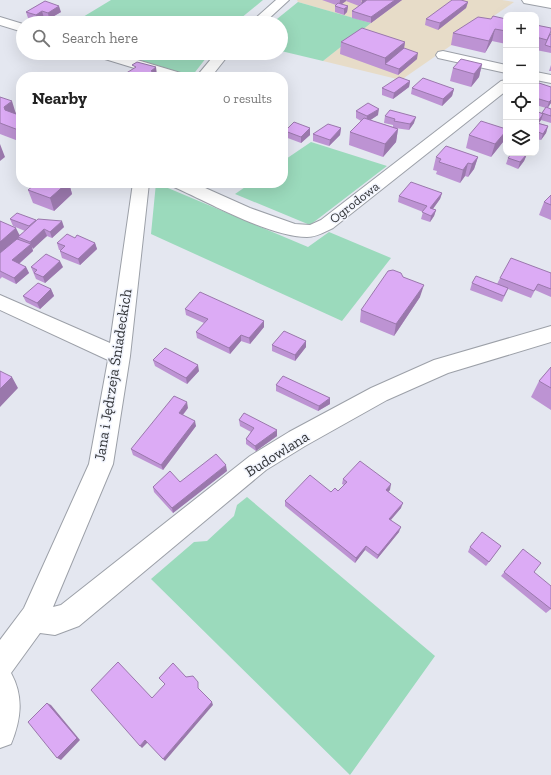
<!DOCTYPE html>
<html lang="en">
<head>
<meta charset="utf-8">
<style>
  :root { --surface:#fff; --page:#f2f2f2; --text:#222; --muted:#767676; --line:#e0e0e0 }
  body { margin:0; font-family:"Zilla Slab",serif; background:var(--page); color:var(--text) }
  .controls { position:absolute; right:12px; top:12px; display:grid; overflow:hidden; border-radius:8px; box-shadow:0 4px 16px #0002 }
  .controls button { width:36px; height:36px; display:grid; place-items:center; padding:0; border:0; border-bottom:1px solid var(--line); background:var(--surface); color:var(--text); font:20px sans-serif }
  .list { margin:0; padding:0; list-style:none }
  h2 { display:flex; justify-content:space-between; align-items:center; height:52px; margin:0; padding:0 16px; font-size:17px }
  h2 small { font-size:13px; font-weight:400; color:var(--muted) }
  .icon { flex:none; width:22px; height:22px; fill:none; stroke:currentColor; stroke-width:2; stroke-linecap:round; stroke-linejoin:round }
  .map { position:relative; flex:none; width:551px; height:775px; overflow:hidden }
  .search { position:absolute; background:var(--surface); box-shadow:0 4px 16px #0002; left:16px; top:16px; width:272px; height:44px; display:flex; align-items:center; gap:10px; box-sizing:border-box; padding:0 14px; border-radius:22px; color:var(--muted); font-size:15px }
  .panel { position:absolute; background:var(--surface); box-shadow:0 4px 16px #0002; left:16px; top:72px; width:272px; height:116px; border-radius:16px }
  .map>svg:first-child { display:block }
  .industrial { fill:#e7dcc8 }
  .green { fill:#9bdabc }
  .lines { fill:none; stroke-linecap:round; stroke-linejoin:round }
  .minor-casing { stroke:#9ca0a8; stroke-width:2 }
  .major-casing { stroke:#9ca0a8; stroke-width:2 }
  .minor { fill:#fff; fill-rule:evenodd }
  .major { fill:#fff; fill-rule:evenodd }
  .wall { fill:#bd93d3 }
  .shaded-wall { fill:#9a78ac }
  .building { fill:#dcabf5; stroke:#9a78ac }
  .labels { text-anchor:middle; stroke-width:3; stroke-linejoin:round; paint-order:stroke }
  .far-street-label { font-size:13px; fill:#313336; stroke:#f1f4fd }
  .street-label { font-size:15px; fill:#313336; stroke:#f1f4fd }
</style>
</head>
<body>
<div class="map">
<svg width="551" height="775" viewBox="0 0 551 775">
  <rect width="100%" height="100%" fill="#e4e7f0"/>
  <!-- industrial -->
  <path class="industrial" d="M297 0H502L514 2 401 80 323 61 370 23 298 2Z"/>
  <!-- green -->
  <path class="green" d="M111 0H263L235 23H73Z
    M298 2 371 23 323 61 281 51V23H272Z
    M117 53H210L192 76Z
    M311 142 387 166 310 225 235 194 251 183H283V161Z
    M156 183 308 247 329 232 391 258 342 321 151 234Z
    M247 497 435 656 350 775 151 579 194 542 207 541 234 516 237 505Z"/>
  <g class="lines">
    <!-- minor casing -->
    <g class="minor-casing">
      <path id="minor" d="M276 0H289L264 23H250Z
        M0 17 23 24V32L0 25Z
        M443 51 506 65V73L438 58 436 55 438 52Z
        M93 53H114L184 74 186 77H164L95 56Z
        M216 53H230L211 77H196Z
        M536 72 551 75V83L536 80Z
        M506 80V91L333 228C325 232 316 237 307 237 270 237 208 202 174 187L172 183H194L250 208 295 224 310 225 321 220 501 81Z
        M133 183H149L130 356 113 464 53 607 61 605 250 456 289 432 371 388 434 360 551 326V342L448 373 387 400 305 446 266 470 79 626 55 635 40 633 11 673C24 697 21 719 11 744L0 748V640L24 608 89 464 108 360 0 310V295L110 343Z"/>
    </g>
    <!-- major casing -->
    <g class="major-casing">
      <path id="major" d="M522 0H551V8L524 3Z"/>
    </g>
    <!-- minor -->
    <use href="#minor" class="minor"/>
    <!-- major -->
    <use href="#major" class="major"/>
  </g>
  <!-- wall -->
  <path class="wall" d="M322 0H362L361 2 366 1 402 0 371 23 352 18V11L359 6 346 1 342 4 348 6 347 12 344 15 335 12V6L336 5Z
    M45 1 61 12 49 19 44 18 38 21 28 18 26 12Z
    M468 2 466 8 438 30 425 25 426 19Z
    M506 19V44L492 41 485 53 451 45 453 33Z
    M536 25 551 28 550 34H551V53L536 50Z
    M341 42H405L404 48 417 59 398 75 340 54Z
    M482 64 479 77 471 87 450 81 453 68Z
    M551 65V71H549Z
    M410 81 409 87 393 99 382 95V88Z
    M536 82 551 87V103L548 108 551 109V123L541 120 539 123 548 126 546 133 541 140 536 139V111L542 113 546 108 536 105Z
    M412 88 454 89 452 96 442 106 411 94Z
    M0 97 16 113 21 110V142L0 134Z
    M356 111 378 115 370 120 393 127V125L384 123 385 116 414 123 409 130 395 128 398 129 396 142 383 157 349 145 350 132 361 121 356 118Z
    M341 128 340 135 329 146 313 141V134Z
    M506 129V133L503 142 491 157 466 148 469 135Z
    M285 131 310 135 301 143 285 137Z
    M527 154 524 161 518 169 506 164 508 158Z
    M436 157H478L474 169 468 177 465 176 460 183 436 174 437 171 433 170Z
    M30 183H69L72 194 54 211 33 203 28 190 31 188 30 184Z
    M213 183H221L219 185Z
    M226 183H237L234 186Z
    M442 193 440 199 433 209 436 210 434 216 430 222 421 219 423 212 398 202 399 196Z
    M551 195V220L539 215 544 202Z
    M10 219 36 221 64 227 52 238 47 236 32 248 33 251 19 264 26 267 29 273 16 284 2 277 0 279V221L20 235 25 231 13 226Z
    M75 238 95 243 97 249 80 265 62 258 60 251 61 250H59L57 243Z
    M31 267H63L45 283 36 279Z
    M551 273V297L535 290 531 298 508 289 502 302 470 290 472 283 497 284 500 278Z
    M403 277 420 297 394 336 360 322 361 310Z
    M51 289 54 296 40 309 26 302 23 296Z
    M185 309 264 327 250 344 241 341 230 354 197 338 196 332 204 323 186 315Z
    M306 341V347L295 361 272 351V345Z
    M153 360 199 371 187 384 155 366Z
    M551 367V410L531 397 539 381Z
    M276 385 330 398V404L318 411 276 391Z
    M188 408 183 415 196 426 163 470 133 455 131 449Z
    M239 420 277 436 256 451 246 444V439L251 432 240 426Z
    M227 471 173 513 154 492 153 487 180 482Z
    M343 479 390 490 388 492 401 508 391 520 399 532 377 559 365 550 355 563 285 506V501L331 492 338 491 344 485 342 484Z
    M501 546 486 566 468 552 470 547Z
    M523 549 551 609 546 613 501 576Z"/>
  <!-- shaded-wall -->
  <path class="shaded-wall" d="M340 0H346V1L339 6Z
    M362 0H366V3L361 7Z
    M395 0H402L371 23V17Z
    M468 2 466 8 438 30 440 23Z
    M59 6 61 12 49 19 48 13Z
    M348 6 347 12 344 15V9Z
    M42 11 44 18 38 21 36 15Z
    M495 29 492 41 485 53 489 41Z
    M405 42 403 54 385 64V58Z
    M418 53 417 59 398 75 399 69Z
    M482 64 479 77 471 87 474 74Z
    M156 67 157 75 159 74 160 77H152L151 71Z
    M410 81 409 87 393 99 394 93Z
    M454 89 452 96 442 106 443 99Z
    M551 100V103L547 108 549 102Z
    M12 101 16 114 8 119 4 107Z
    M379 109 378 115 366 123 367 116Z
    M543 114 541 120 536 127 537 123Z
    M416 117 414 123 409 130 410 124Z
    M548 126 546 133 541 140 543 134Z
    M310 128V135L301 143V137Z
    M341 128 340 135 329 146 330 140Z
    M398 129 396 142 383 157 385 144Z
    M506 131V133L503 142 491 157 495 144Z
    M0 144 5 157 0 161Z
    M527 154 524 161 518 169 520 162Z
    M478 157 474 169 468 177 472 164Z
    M468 163 465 176 460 183 463 170Z
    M67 183H69L72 194 54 211 50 198Z
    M233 183H237L234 186Z
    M442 193 440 199 429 214 430 208Z
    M436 210 434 216 430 222 431 216Z
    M62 221 64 227 52 238 50 232Z
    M16 228 21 238 18 237 20 242 0 259V242Z
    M44 229 47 236 33 249 30 242Z
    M95 243 97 249 80 265 78 259Z
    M31 244 33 251 15 267 12 260Z
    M60 261 63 267 45 283 43 277Z
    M26 267 29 273 16 284 14 278Z
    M424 285 420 297 394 336 396 324Z
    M51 289 54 296 40 309 37 303Z
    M264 321V327L250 344 249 338Z
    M241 335V341L230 354 229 348Z
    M306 341V347L295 361V355Z
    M198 365 199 371 187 384 186 378Z
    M12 377 18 388 0 407V389Z
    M330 398V404L318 411 319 406Z
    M187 402 188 408 180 418 179 413Z
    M195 421 196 426 163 470 161 465Z
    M277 430V436L256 451 255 446Z
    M226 465 227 471 173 513 172 508Z
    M391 484 390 490 384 496 386 490Z
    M403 503 401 508 388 523 389 519Z
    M401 527 399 532 377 559 378 555Z
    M366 546 365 550 355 563 356 558Z
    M212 702 213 705 165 761 163 759Z
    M47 703 51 705 80 740 61 760 57 758Z
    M145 740 148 742 142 748 140 746Z"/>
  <!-- building -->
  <path class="building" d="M367 0H395L371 17 352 11Z
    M452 0H461L468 2 440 23 426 19Z
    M45 1 59 6 48 13 42 11 36 15 26 12Z
    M338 3 348 6 344 9 335 6Z
    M493 16 506 19V31L495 29 489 41 453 33 478 17 491 19Z
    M536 25 551 28V31L547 40 536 37Z
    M362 28 405 42 385 58 341 42Z
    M550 34H551V47L545 45Z
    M404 48 418 53 399 69 385 64Z
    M461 59 482 64 474 74 453 68Z
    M137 62 156 67 151 71 159 74 155 77H120L136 67 132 65Z
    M399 77 410 81 394 93 382 88Z
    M423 78 454 89 443 99 412 88Z
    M536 82 551 87V100L549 102 536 98Z
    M0 97 12 101 4 107 5 110 16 114 21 110V131L0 123Z
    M368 103 379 109 367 116 356 111Z
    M546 107 551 109V116L542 113Z
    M390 110 416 117 410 124 394 121 395 119 385 116Z
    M536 111 543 114 537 123 548 126 543 134 536 131Z
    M364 118 398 129 385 144 350 132Z
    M481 121 506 129V131L495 144 469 135Z
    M294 122 310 128 301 137 285 131Z
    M328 124 341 128 330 140 313 134Z
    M446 146 478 157 472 164 468 163 463 170 439 162 441 159 436 157Z
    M512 153H523L527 154 520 162 508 158Z
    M411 182 442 193 430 208 436 210 431 216 422 212 427 206 399 196Z
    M30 183H67L50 198 28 190 34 185 30 184Z
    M551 195V205L544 202Z
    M17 213 36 220 29 226 10 219Z
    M38 219 62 221 50 232 44 229 30 242 18 237Z
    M0 221 16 228 0 242Z
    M67 234 75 238 77 235 95 243 78 259 60 251 65 246 57 243Z
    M17 239 31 244 12 260 26 267 14 278 0 271V253Z
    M46 254 60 261 43 277 34 273 37 270 31 267Z
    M511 258 551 273V289L538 284 534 291 500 278Z
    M393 270 401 273 403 277 424 285 396 324 361 310 388 271Z
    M476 276 508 288 504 296 472 283Z
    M38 283 51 289 37 303 23 296Z
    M200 292 264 321 249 338 241 335 229 348 196 332 208 319 185 309Z
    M284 331 306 341 295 355 272 345Z
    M165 348 198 365 186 378 153 360Z
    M551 367V388L539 381Z
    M0 371 12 377 0 389Z
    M283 376 330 398 319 406 276 385Z
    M174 396 187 402 179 413 195 421 161 465 131 449Z
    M244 413 277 430 255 446 246 439 254 428 239 420Z
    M216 454 226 465 172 508 153 487 170 471 180 482Z
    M360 461 391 484 386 490 403 503 389 519 401 527 378 555 366 546 356 558 285 501 310 475 331 492 335 488 338 491 347 482 343 479Z
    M482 532 501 546 489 562 470 547Z
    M523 549 541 563 534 572 551 586V609L504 572Z
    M118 662 152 698 165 684 159 678 173 663 186 677 193 676 198 682V688L212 702 163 759 145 740 140 746 91 690Z
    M47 703 77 738 57 758 28 722Z"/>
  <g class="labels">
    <!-- far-street labels -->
    <g class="far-street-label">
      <text transform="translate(354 202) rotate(-38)" y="5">Ogrodowa</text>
    </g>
    <!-- street labels -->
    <g class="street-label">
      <text transform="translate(113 375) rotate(-81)" y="5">Jana i Jędrzeja Śniadeckich</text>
      <text transform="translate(277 454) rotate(-32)" y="5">Budowlana</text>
    </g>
  </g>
</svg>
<div class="controls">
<button>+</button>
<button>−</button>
<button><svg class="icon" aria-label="locate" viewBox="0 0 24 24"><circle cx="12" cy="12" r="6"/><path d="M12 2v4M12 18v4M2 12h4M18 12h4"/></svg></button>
<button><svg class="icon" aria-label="layers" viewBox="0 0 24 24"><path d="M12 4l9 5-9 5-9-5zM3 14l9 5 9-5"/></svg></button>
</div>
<div class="search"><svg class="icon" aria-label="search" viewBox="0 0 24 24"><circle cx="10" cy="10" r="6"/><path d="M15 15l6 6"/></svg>Search here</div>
<section class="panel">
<h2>Nearby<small>0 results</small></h2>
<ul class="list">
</ul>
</section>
</div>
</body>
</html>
